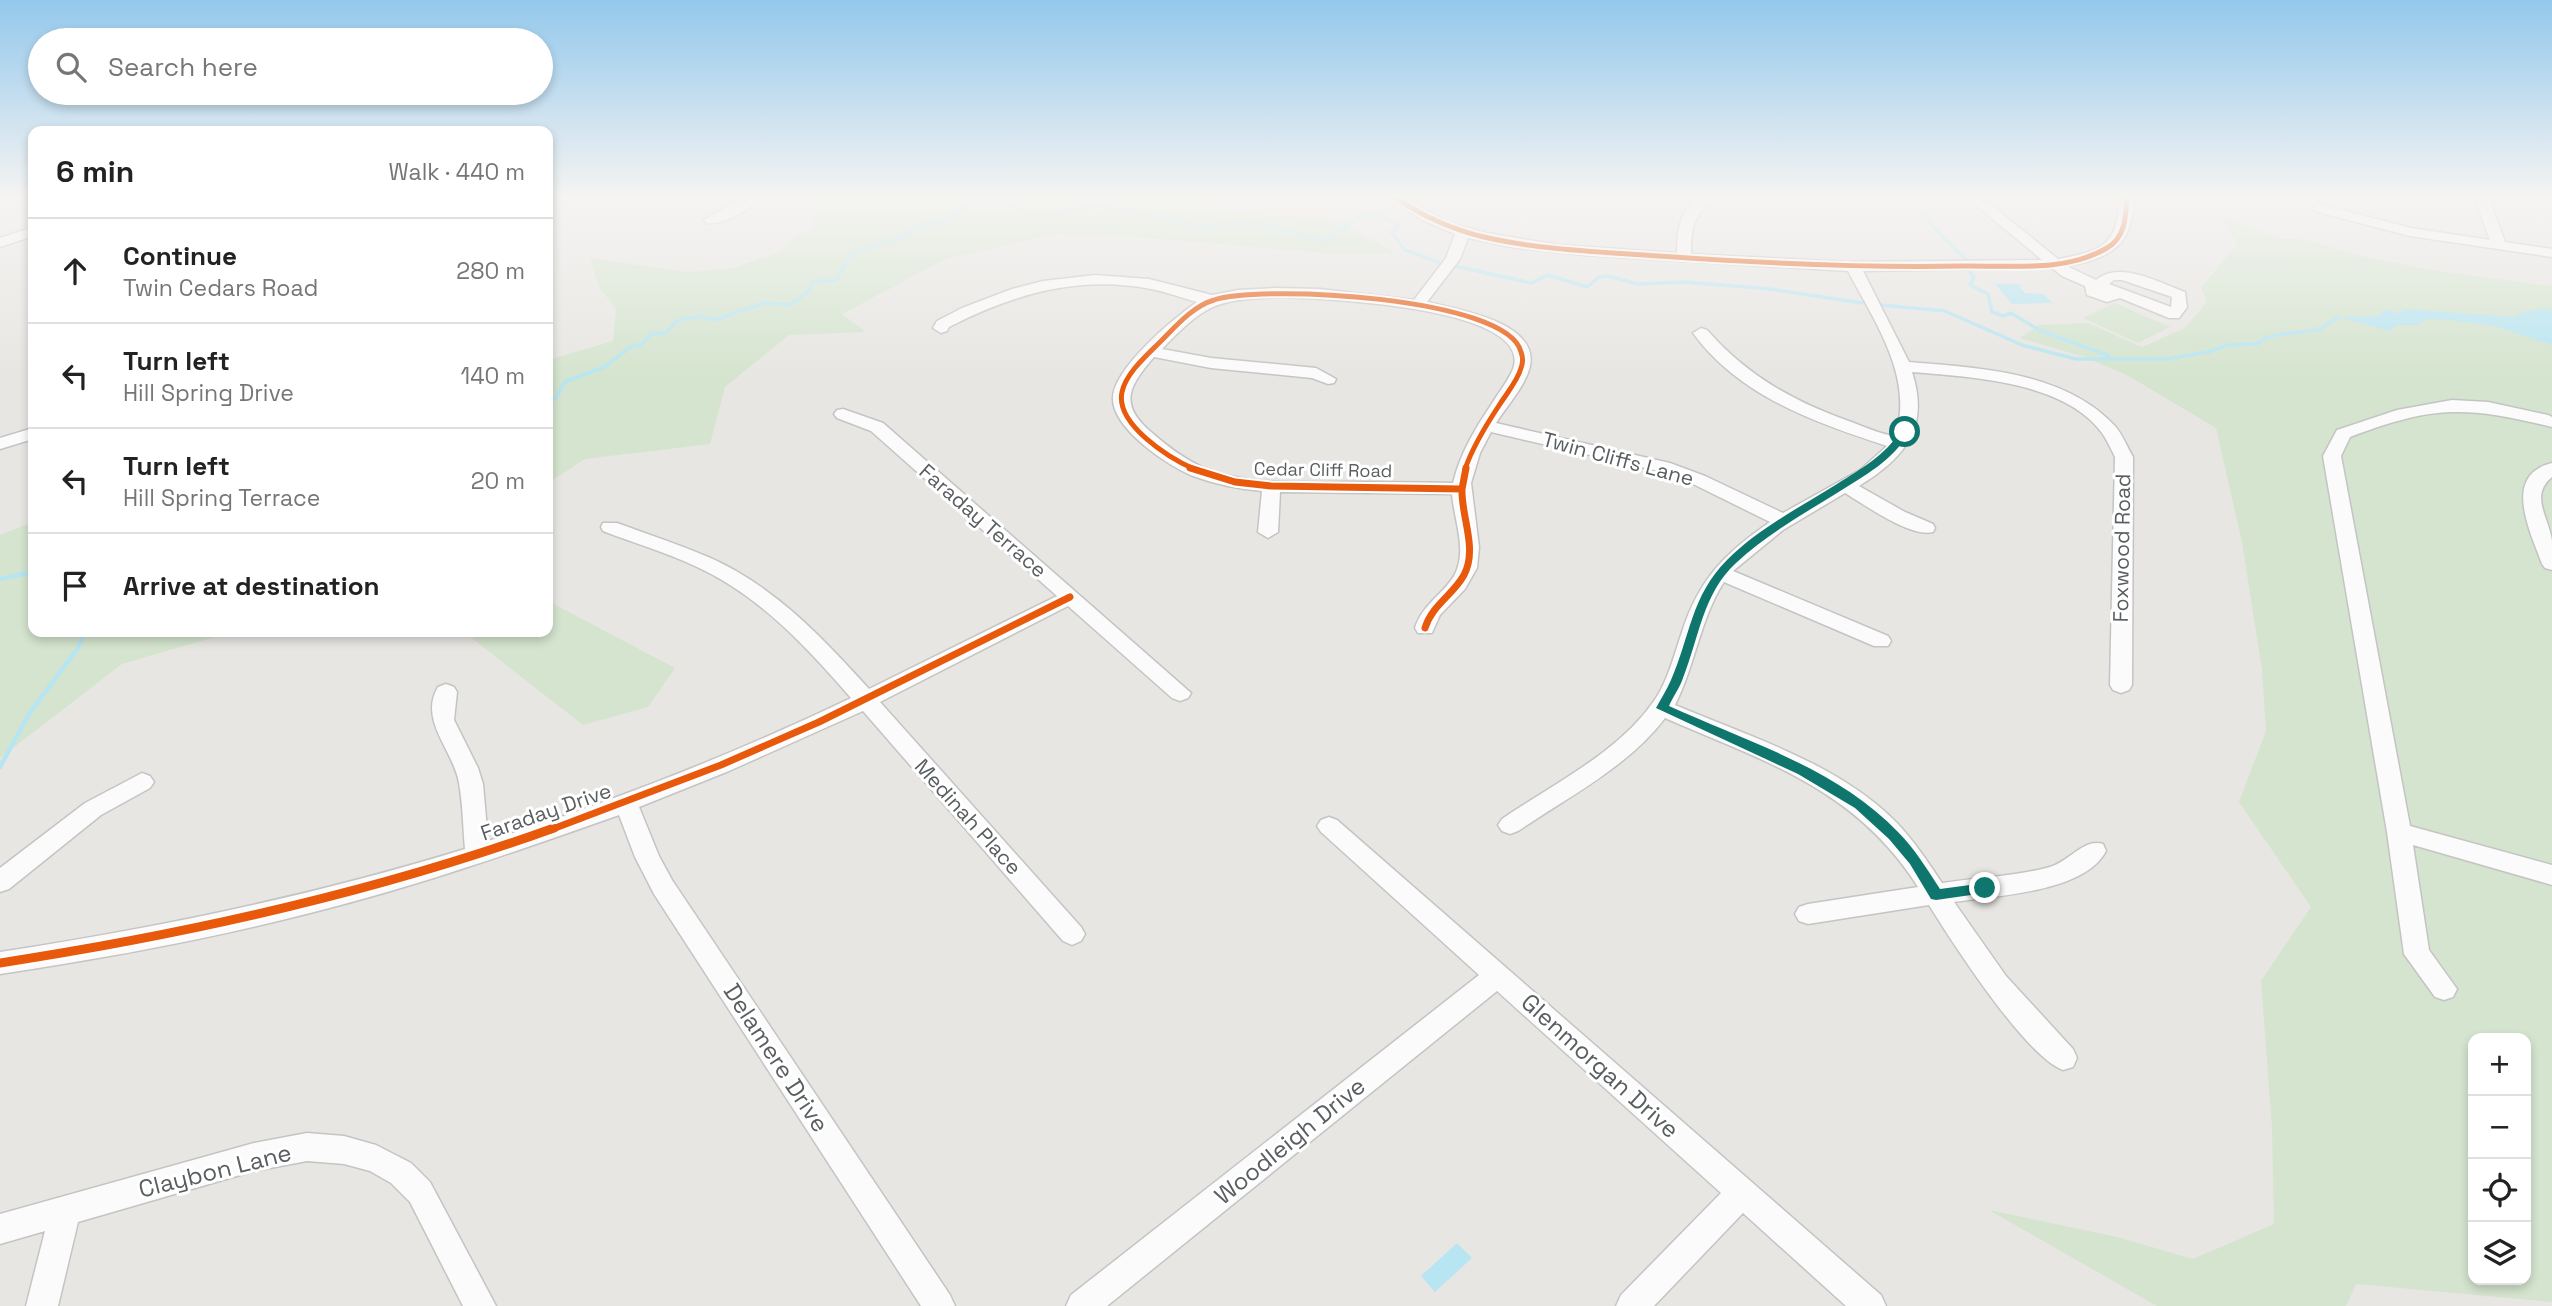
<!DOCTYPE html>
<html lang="en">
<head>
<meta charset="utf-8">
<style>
  :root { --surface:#fff; --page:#f6f6f6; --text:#222; --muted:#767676; --line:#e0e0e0 }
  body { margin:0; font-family:"Space Grotesk",sans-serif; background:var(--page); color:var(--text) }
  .controls { position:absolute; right:21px; bottom:21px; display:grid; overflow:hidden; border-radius:14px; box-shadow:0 4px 10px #0003 }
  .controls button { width:63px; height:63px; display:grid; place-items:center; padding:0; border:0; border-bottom:2px solid var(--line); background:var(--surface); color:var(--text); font:35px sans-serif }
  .stop { position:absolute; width:21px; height:21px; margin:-16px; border:5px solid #0f766e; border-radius:50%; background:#fff }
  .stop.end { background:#0f766e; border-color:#fff; box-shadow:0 2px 7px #0008 }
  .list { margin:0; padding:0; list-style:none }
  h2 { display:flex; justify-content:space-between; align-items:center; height:91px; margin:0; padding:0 28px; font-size:30px }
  h2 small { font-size:23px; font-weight:400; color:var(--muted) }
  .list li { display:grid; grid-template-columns:46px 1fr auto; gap:21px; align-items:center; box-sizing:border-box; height:105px; padding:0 28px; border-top:2px solid var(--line) }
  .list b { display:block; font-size:26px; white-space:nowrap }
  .list p { margin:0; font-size:23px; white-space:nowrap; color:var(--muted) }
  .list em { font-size:23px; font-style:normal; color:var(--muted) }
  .icon { flex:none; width:38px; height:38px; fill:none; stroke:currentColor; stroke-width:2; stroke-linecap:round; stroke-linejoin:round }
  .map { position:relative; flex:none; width:2552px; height:1306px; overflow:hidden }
  .search { position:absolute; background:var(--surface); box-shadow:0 4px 10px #0003; left:28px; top:28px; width:525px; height:77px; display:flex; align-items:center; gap:18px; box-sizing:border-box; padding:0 24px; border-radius:38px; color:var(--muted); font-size:26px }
  .panel { position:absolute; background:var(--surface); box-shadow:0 4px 10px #0003; left:28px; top:126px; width:525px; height:511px; border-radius:14px }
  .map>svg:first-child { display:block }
  .green { fill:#d4e4ce; fill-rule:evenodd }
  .water { fill:#b7e5f2 }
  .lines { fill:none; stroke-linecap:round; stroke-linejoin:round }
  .stream-far1 { stroke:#b7e5f2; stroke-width:3.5 }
  .stream { stroke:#b7e5f2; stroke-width:4.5 }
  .minor-casing { stroke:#c4c4c4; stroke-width:3 }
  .minor { fill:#fcfbfb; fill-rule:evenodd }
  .cycleway-far2-casing { stroke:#fff; stroke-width:9 }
  .cycleway-far1-casing { stroke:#fff; stroke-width:11 }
  .cycleway-casing { stroke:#fff; stroke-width:13 }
  .cycleway-far2 { stroke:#e8590c; stroke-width:5 }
  .cycleway-far1 { stroke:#e8590c; stroke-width:7 }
  .cycleway { stroke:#e8590c; stroke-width:9 }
  .route { fill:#0f766e }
  .labels { text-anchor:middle; stroke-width:6; stroke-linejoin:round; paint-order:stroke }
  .far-street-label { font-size:18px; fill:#595e60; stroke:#fff }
  .street-label { font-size:21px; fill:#595e60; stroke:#fff }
  .near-street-label { font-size:24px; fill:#595e60; stroke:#fff }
</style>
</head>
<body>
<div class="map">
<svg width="2552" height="1306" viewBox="0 0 2552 1306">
  <rect width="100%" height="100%" fill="#e8e6e3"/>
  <!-- green -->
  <path class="green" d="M833 196H1190L1249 214 1331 218 1396 253H1325L1134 237 1054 234 946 259 842 314 866 332 789 335 725 387 710 444 585 459 548 483V360L613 341 616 309 599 287 590 258 687 272 732 268 781 252 795 236 812 228 815 205Z
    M2218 214 2279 238 2308 240 2364 257 2444 272 2552 286V1302L2356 1284 2346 1306H2157L1989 1210 2117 1237 2193 1259 2274 1224 2272 1127 2261 981 2311 907 2239 802 2266 731 2262 670 2242 542 2216 428 2127 375 2084 357 2020 338 2039 325 2088 323 2142 347 2185 328 2207 302 2201 288 2237 244ZM2473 1038H2526V1280H2473Z
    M2115 303 2170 327 2138 343 2083 318Z
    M33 522V632H232L122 664 0 758V535Z
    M548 601 675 668 648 707 583 725 464 632H548Z"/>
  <!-- water -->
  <path class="water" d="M1995 284H2020L2022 286 2019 287 2025 293 2044 294 2052 303 2012 304Z
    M2547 308 2552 311V345L2495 326 2449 320 2428 319 2417 325H2397L2390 331 2338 317 2379 316 2385 309 2397 313 2407 309 2513 317 2527 311Z
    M1457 1243 1472 1258 1435 1292 1421 1276Z"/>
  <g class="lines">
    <!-- stream-far1 -->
    <path class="stream-far1" d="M1903 196 1968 262
      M1455 266 1531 283 1548 275 1587 287 1599 277 1608 276 1637 284 1685 282 1770 289 1862 303
      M1969 270 1974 278 1970 285 1988 294 1992 312 2003 316 2011 313 2039 330 2109 356
      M1881 305 1945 311 2022 345 2076 359H2167L2208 352 2228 345 2257 344 2265 338 2282 334 2319 330 2338 317
      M548 400 555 399 565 382 604 367 632 346 641 345 651 334 665 333 679 320 700 316 715 320 764 303 790 305 810 290 812 282 836 280 851 254 905 235 918 226 945 222 965 205 1004 203 1024 212H1061L1098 206 1177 219 1206 229C1244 213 1287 232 1325 240 1353 222 1366 203 1399 226L1391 232 1405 250 1438 262"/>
    <!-- stream -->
    <path class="stream" d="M0 579 33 572
      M0 767 29 714 78 648 84 632"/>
    <!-- minor casing -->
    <g class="minor-casing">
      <path id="minor" d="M746 196H762C750 209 724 226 706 223L704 220Z
        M1386 196H1402L1449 223 1487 233 1559 245 1677 253C1677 229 1680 212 1699 196H1714C1694 220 1691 221 1691 254L1848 262 2042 260 1965 196H1980L2058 259C2104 251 2118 244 2120 196H2134C2133 244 2114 258 2067 266L2096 280C2120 260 2159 283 2185 292L2187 307 2179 318H2169L2120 298 2107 302 2087 295 2085 286 2062 276 2052 268 1863 271 1909 362C1978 368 2063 371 2114 425 2122 433 2127 447 2133 457L2132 685 2129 690 2121 693 2113 690 2110 685 2115 457C2111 449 2107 440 2102 433 2064 381 1970 377 1912 372 1930 427 1905 458 1859 486L1905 512 1933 524 1935 528 1933 532C1911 538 1865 505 1845 493L1783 530 1733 571 1888 636 1891 641 1888 646H1874L1724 582C1700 619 1695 666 1675 705 1750 737 1838 763 1897 823 1914 841 1928 862 1942 883 1975 878 2019 876 2050 867 2070 861 2084 838 2103 844L2106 851C2084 893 1996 895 1954 902L2006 976 2073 1049 2077 1058 2073 1067 2063 1070C2026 1057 1952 942 1929 905L1808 924 1799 921 1795 914 1799 907 1808 904 1918 887C1856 789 1766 762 1665 718 1628 767 1568 797 1518 831L1510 834 1502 831 1498 825 1502 819C1553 784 1618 753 1654 701 1668 681 1674 655 1682 632 1699 579 1725 553 1770 522L1693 484 1658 471 1491 432 1480 453 1471 483 1479 547 1477 568 1465 589 1440 615 1432 633H1418L1415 628C1422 605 1442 595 1454 576 1468 551 1454 520 1452 494L1280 492 1278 532 1268 538 1258 532 1262 491C1239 489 1215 484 1193 476 1168 466 1111 428 1113 397 1115 367 1174 318 1197 302 1182 298 1167 292 1151 289 1079 275 1013 294 949 327L947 331 941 333 933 328 937 321 962 308 1012 289 1043 281 1095 275 1149 279 1212 295 1238 290 1275 288 1320 289 1414 300 1446 258 1455 234 1422 220ZM1468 238 1511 247 1584 255 1848 271C1874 321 1915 378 1895 436 1883 435 1867 428 1854 423 1796 403 1747 376 1707 330L1701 328 1693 333C1740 397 1815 422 1887 446L1860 470 1783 513 1705 476 1670 463 1496 423C1507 406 1526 385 1530 366 1539 322 1457 309 1427 302L1460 259ZM2114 280H2122L2172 297 2171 307 2109 284ZM1275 297C1311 298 1536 305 1513 369 1508 381 1499 392 1493 402 1476 427 1460 453 1453 483 1417 482 1382 482 1346 482 1299 482 1248 486 1204 468 1184 459 1167 446 1151 432 1118 404 1129 386 1154 357L1211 368 1312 378 1328 384 1334 383 1336 379 1316 368 1211 358 1162 349C1205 305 1214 300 1275 297Z
        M2474 196H2488L2505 242 2552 249V257L2410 236 2314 211 2312 208 2319 204 2411 228 2490 240Z
        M33 227V236L0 247V238Z
        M2452 400 2488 402 2548 415 2552 417V427C2466 406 2434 405 2350 437L2341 456 2410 826 2552 865V885L2413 845 2429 950 2457 989 2453 997 2444 1000 2435 997 2404 954 2387 832 2323 456 2337 430 2397 410Z
        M843 409 883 423 1191 693 1188 698 1180 701 1172 698 1068 606 880 702 1081 927 1085 934 1081 941 1072 945 1063 941 863 711 729 771 639 807 659 856 672 880 950 1295 955 1306H921L654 894 635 857 619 815C518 851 417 886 314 912 210 939 106 958 0 974V952C158 928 312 896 465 849 463 827 463 805 459 783 454 751 418 720 438 687L446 684 454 687 457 692 454 720 478 768 483 784 488 841C612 802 734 754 851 698 806 646 759 595 695 566 665 552 634 543 603 531L601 527 603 523H617C647 534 678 544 708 557 773 585 822 637 869 689L1057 596 871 431 837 418 834 414 837 410Z
        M33 428V439L0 449V438Z
        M2552 463V477C2529 496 2549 517 2552 541 2552 550 2552 561 2552 570L2545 568 2542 564C2531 533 2501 475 2552 463Z
        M142 773 150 776 154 782 150 788 101 815 9 889 0 892V868L85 803Z
        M1329 817 1337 820 1881 1295 1886 1306H1846L1743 1213 1654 1306H1616L1621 1295 1721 1193 1497 991 1107 1306H1066L1071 1295 1479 975 1321 832 1317 826 1321 820Z
        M307 1133 344 1136 376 1145 411 1163 430 1182 496 1306H463L410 1202 391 1183 370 1171 344 1164 307 1161 254 1171 78 1222 58 1306H26L45 1231 0 1244V1214L254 1143Z"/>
    </g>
    <!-- minor -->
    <use href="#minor" class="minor"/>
    <!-- cycleway-far2 casing -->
    <g class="cycleway-far2-casing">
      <path id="cycleway-far2" d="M1393 196C1422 216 1450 229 1484 237 1541 250 1600 252 1659 256 1760 263 1860 268 1961 266 2009 265 2065 273 2107 248 2126 237 2126 215 2127 196
        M1194 469C1169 458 1115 424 1122 392 1126 373 1147 355 1160 342 1175 327 1193 306 1214 300 1261 284 1508 297 1521 352 1523 357 1523 363 1521 368 1518 380 1507 393 1500 404 1486 425 1473 446 1465 469"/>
    </g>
    <!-- cycleway-far1 casing -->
    <g class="cycleway-far1-casing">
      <path id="cycleway-far1" d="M1190 468 1235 482 1271 486 1462 489
        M1462 489 1466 468
        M1425 628C1432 605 1453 595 1464 575 1478 548 1461 517 1462 489
        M550 830 721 765 819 722 1070 597"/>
    </g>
    <!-- cycleway casing -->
    <g class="cycleway-casing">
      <path id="cycleway" d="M0 963C189 934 374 893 554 828"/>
    </g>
    <!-- cycleway-far2 -->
    <use href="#cycleway-far2" class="cycleway-far2"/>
    <!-- cycleway-far1 -->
    <use href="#cycleway-far1" class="cycleway-far1"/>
    <!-- cycleway -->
    <use href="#cycleway" class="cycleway"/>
  </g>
  <!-- sky -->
  <linearGradient id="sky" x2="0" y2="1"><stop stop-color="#94c8ec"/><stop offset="0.52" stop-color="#f5f4f2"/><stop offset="1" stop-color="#f5f4f2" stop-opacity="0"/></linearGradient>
  <rect width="2552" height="379" fill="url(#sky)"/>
  <!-- route -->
  <path class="route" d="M1901 430 1909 432C1893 461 1865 475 1837 493 1803 514 1766 535 1736 563 1703 593 1699 638 1683 678 1680 687 1673 697 1669 706 1746 741 1838 769 1898 832 1915 849 1927 869 1940 889L1985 883 1992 888 1985 893 1936 900 1931 899 1910 864 1889 839 1855 808 1798 774 1656 708C1661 699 1667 689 1671 680 1690 637 1691 596 1727 560 1758 529 1800 507 1837 484 1862 468 1885 456 1901 430Z"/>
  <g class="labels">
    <!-- far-street labels -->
    <g class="far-street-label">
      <text transform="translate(1323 470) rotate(1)" y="6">Cedar Cliff Road</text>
    </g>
    <!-- street labels -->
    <g class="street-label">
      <text transform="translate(1618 459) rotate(15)" y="7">Twin Cliffs Lane</text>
      <text transform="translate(983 521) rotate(41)" y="7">Faraday Terrace</text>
      <text transform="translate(2122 548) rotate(-89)" y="7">Foxwood Road</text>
      <text transform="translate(546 812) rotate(-19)" y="7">Faraday Drive</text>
      <text transform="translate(968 817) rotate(48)" y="7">Medinah Place</text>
    </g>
    <!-- near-street labels -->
    <g class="near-street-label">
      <text transform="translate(776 1058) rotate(57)" y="8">Delamere Drive</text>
      <text transform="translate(1600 1066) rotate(42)" y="8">Glenmorgan Drive</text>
      <text transform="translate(1290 1141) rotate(-39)" y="8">Woodleigh Drive</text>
      <text transform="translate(215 1171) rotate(-14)" y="8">Claybon Lane</text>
    </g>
  </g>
</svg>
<div class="controls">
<button>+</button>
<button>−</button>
<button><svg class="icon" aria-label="locate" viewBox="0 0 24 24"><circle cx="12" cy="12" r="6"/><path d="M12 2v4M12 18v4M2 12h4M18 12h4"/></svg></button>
<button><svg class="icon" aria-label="layers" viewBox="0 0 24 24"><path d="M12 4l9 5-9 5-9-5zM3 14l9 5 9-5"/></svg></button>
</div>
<div class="stop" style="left:1905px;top:432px"></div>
<div class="stop end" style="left:1985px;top:888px"></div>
<div class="search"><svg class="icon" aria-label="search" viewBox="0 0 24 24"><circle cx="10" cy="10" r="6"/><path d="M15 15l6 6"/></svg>Search here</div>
<section class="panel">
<h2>6 min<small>Walk · 440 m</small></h2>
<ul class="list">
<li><svg class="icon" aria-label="ahead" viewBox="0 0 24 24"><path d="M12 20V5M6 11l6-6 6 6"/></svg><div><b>Continue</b><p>Twin Cedars Road</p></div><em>280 m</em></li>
<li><svg class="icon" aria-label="left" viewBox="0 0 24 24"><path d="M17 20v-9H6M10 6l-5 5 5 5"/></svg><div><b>Turn left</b><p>Hill Spring Drive</p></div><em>140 m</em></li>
<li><svg class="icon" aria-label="left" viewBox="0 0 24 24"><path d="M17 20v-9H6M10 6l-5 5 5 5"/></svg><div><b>Turn left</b><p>Hill Spring Terrace</p></div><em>20 m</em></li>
<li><svg class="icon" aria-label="arrive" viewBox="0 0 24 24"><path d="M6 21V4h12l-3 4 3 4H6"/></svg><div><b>Arrive at destination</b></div></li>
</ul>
</section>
</div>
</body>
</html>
